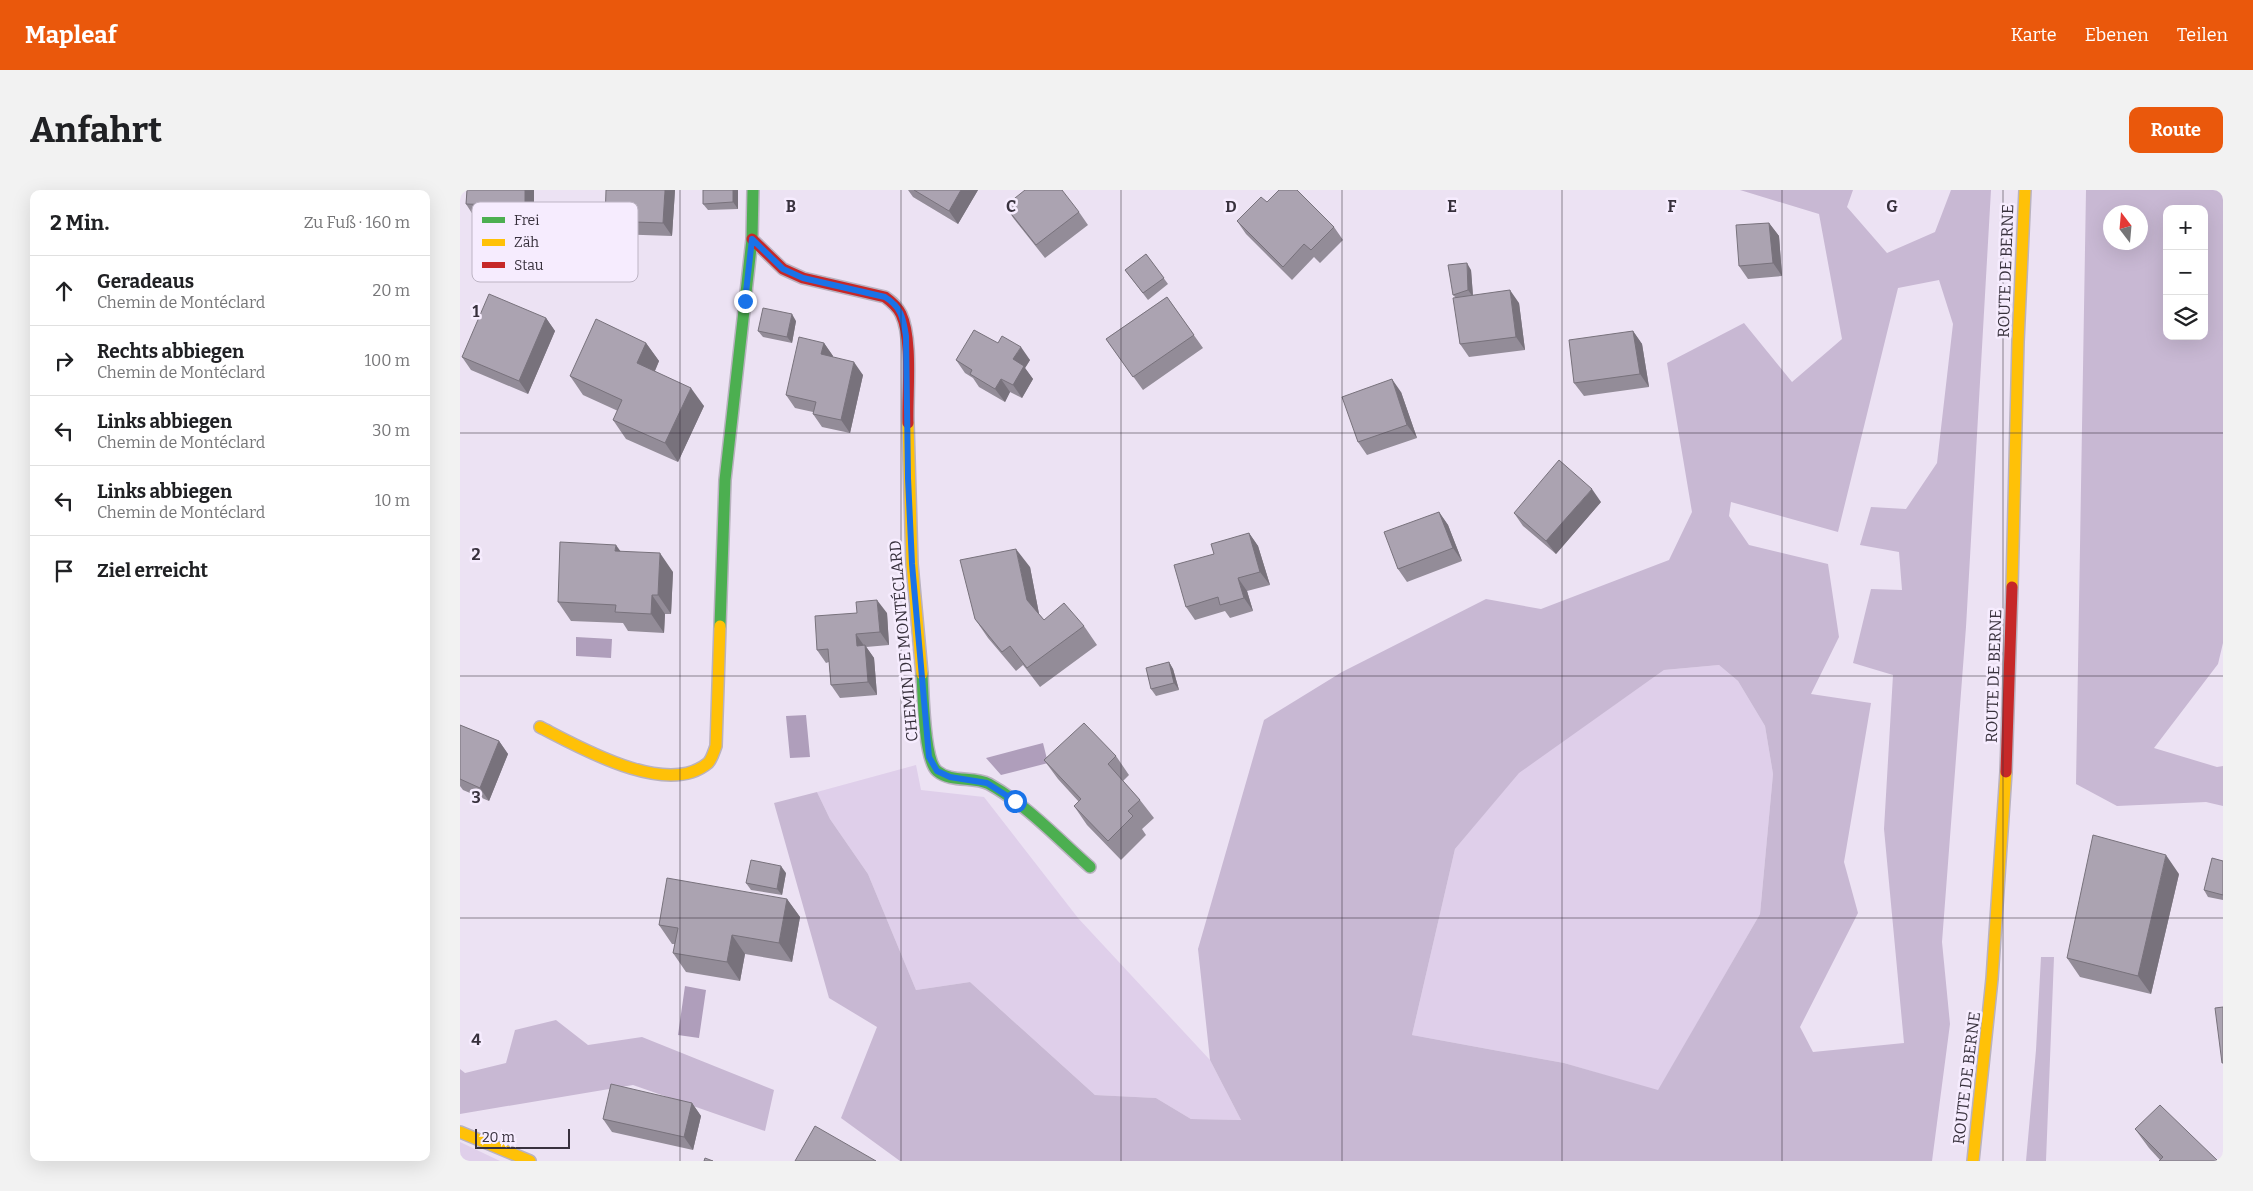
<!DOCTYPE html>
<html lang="de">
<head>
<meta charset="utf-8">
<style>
  :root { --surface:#fff; --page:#f2f2f2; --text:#202124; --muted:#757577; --line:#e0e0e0; --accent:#ea580c }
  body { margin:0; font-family:Bitter,serif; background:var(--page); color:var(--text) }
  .controls { position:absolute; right:15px; top:15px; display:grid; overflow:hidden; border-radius:10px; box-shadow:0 5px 20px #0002 }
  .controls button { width:45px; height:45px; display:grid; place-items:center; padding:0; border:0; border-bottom:1px solid var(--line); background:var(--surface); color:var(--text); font:25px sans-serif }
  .compass { position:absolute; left:1643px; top:15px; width:45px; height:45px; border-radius:50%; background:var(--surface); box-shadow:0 5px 20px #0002; rotate:344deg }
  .scale { position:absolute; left:15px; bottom:12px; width:95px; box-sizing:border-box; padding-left:5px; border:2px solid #38313d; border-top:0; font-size:14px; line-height:18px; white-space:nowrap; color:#38313d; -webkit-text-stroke:4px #f6ecfe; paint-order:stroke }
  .stop { position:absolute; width:15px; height:15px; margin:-11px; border:4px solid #1a73e8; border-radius:50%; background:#fff }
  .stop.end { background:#1a73e8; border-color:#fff; box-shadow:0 1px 5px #0008 }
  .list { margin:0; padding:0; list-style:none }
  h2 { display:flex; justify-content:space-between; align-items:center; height:65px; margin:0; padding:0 20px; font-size:21px }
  h2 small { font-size:16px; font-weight:400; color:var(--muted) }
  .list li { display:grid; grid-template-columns:32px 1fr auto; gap:15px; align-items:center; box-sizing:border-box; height:70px; padding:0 20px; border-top:1px solid var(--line) }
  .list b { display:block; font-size:19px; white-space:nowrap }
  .list p { margin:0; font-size:16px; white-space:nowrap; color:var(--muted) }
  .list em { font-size:16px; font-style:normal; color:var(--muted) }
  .icon { flex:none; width:28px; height:28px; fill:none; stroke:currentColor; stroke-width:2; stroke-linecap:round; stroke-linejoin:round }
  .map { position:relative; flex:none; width:1763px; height:971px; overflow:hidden; border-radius:10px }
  header { display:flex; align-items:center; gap:30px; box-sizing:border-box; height:70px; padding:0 25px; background:var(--accent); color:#fff }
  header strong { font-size:24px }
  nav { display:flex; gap:28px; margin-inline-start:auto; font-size:18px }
  .intro { display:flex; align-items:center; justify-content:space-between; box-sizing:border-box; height:120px; padding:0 30px }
  h1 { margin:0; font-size:35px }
  .button { padding:12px 22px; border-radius:10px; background:var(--accent); color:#fff; font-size:18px; font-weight:700 }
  main { display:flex; gap:30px; padding:0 30px }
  aside { flex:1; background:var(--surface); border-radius:10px; box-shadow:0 5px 20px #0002 }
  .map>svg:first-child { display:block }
  .green { fill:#dfcfea }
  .forest { fill:#c8b8d3; fill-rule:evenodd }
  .water { fill:#af9ebb }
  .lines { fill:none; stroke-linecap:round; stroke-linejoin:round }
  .fast-casing { stroke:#b9b2bf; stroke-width:14 }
  .slow-casing { stroke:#b9b2bf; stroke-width:14 }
  .jam-casing { stroke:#b9b2bf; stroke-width:14 }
  .fast { stroke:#4caf50; stroke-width:11 }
  .slow { stroke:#ffc107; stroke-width:11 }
  .jam { stroke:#c62828; stroke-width:11 }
  .wall { fill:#938c98 }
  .shaded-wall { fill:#78727c }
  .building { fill:#aba3b1; stroke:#78727c }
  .route { stroke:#1a73e8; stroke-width:6 }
  .grid { fill:none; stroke:#38313d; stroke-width:1; stroke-opacity:0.55 }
  .labels { text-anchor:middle; stroke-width:5; stroke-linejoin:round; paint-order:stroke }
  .street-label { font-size:16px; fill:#38313d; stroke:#f6ecfe }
  .key { fill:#f6ecfe; stroke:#bdb4c4; stroke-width:1 }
  .key-label { font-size:14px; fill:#38313d }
  .grid-label { font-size:16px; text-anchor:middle; font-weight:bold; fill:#38313d; stroke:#f6ecfe; stroke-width:5; stroke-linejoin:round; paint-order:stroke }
</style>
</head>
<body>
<header>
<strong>Mapleaf</strong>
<nav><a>Karte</a><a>Ebenen</a><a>Teilen</a></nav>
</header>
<div class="intro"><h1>Anfahrt</h1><a class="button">Route</a></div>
<main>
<aside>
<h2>2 Min.<small>Zu Fuß · 160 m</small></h2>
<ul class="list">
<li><svg class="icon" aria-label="ahead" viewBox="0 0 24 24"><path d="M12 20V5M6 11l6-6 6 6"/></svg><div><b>Geradeaus</b><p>Chemin de Montéclard</p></div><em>20 m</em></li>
<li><svg class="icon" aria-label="right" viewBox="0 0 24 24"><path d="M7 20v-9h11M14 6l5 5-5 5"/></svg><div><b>Rechts abbiegen</b><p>Chemin de Montéclard</p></div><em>100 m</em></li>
<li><svg class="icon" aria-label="left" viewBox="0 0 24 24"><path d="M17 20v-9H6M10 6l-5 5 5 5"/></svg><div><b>Links abbiegen</b><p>Chemin de Montéclard</p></div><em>30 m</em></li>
<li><svg class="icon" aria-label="left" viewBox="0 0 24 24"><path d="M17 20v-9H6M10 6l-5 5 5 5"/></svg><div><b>Links abbiegen</b><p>Chemin de Montéclard</p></div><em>10 m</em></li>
<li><svg class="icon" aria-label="arrive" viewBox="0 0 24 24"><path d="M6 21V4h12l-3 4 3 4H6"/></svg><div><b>Ziel erreicht</b></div></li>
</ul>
</aside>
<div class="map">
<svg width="1763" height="971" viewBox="0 0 1763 971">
  <rect width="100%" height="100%" fill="#ece2f3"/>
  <!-- green -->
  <path class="green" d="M1259 475 1278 491 1305 536 1313 584 1300 724 1198 901 1104 873 952 845 995 659 1059 582 1204 480Z
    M456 575 461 600 524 607 618 728 750 870 781 930 731 929 696 908 635 905 510 792 456 800 408 684 370 629 357 602Z
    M0 952 40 971H0Z"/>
  <!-- forest -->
  <path class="forest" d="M1280 0H1393L1387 17 1427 63 1475 42 1491 0H1531L1506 437 1482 752 1490 834 1472 971H440L381 928 417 837 369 808 314 613 357 602 370 629 408 684 456 800 510 792 635 905 696 908 731 929 781 930 750 870 738 759 804 530 882 482 1026 409 1081 419 1209 370 1232 322 1207 173 1284 133 1332 192 1382 149 1359 24ZM1479 90 1493 134 1477 273 1446 319 1411 317 1400 355 1439 362 1442 400 1411 399 1393 473 1433 485 1424 639 1444 853 1353 862 1340 837 1398 723 1384 672 1411 513 1351 504 1379 447 1368 374 1289 355 1269 326 1271 312 1378 342 1438 98ZM1259 475 1278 491 1305 536 1313 584 1300 724 1198 900 1104 873 952 845 995 659 1059 583 1204 480Z
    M1626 0H1763V453L1758 474 1694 558 1757 577 1763 576V616L1746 612 1657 616 1616 594ZM1707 19H1744V146H1707ZM1680 22V52H1650V22Z
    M1581 767H1594L1586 971H1566L1576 860Z
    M96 830 128 855 182 847 314 900 305 941 173 895 0 924V879L5 883 46 873 55 840Z"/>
  <!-- water -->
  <path class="water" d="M116 447 152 449 151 468 116 466Z
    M346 525 350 567 330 568 326 526Z
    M583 553 588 573 541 585 526 568Z
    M225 796 246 800 239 848 218 845Z"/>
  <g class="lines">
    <!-- fast casing -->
    <g class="fast-casing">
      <path id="fast" d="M260 436 265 290 292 49 293 0
        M462 484C463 503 464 570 477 581 491 593 514 586 529 594 567 615 598 649 630 677"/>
    </g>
    <!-- slow casing -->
    <g class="slow-casing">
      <path id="slow" d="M448 233 452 374 462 484
        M1552 397 1558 152 1565 0
        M80 537C119 557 207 608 248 573 252 569 254 561 256 556L260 436
        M0 942 70 971
        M1513 971 1532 789 1546 582"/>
    </g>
    <!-- jam casing -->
    <g class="jam-casing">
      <path id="jam" d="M292 49 323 79 343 88 425 107C432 112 437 116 441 124 453 149 447 204 448 233
        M1546 582 1552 397"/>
    </g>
    <!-- fast -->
    <use href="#fast" class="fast"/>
    <!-- slow -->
    <use href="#slow" class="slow"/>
    <!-- jam -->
    <use href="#jam" class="jam"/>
  </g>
  <!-- wall -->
  <path class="wall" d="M7 0H74V29L15 28 6 14Z
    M215 0 212 46 154 44 145 31Z
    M243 0H278V19L248 20 243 14Z
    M448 0H518L498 34 453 7Z
    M807 12 874 37 883 50 860 73 854 67 832 90 786 44 777 31Z
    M545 16 619 22 628 35 585 68 554 29Z
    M1309 33 1319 46 1322 86 1288 89 1279 76Z
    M686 64 708 94 688 110 665 80Z
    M1011 80 1013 105 1059 113 1065 160 1009 167 1000 154 995 107 993 105Z
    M707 107 743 158 683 200 646 149Z
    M86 128 95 141 68 204 11 180 2 167Z
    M336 131 332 153 303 147 298 141Z
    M1173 141 1182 154 1189 197 1124 206 1114 193Z
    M186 153 199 171 195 181 244 216 218 272 166 249 153 230 158 221 123 205 110 186Z
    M364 153 373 166 372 167 403 185 390 243 362 237 353 224V222L335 218 326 205Z
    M538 153 570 170 565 178 573 189 562 208 550 202 545 212 519 197 513 188 505 183 496 170Z
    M941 202 957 248 907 265 898 252Z
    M1141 312 1096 364 1063 336 1054 323Z
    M979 322 988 335 1002 371 947 392 938 379Z
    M789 343 798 356 810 395 787 401 793 421 770 428 765 421 735 430 726 417 754 364Z
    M160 361 213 382 211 424H205L204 443 168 441 163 433 111 431 98 412Z
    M570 377 579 424 584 430 624 436 637 455 580 497 563 475 556 481 528 448 515 429Z
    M427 423 429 455 406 457 414 468 417 505 380 508 371 495 369 472 366 473 357 460Z
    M709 472 713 479 719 500 696 506 691 499Z
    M0 535 39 551 48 564 29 611 3 600 0 596Z
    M656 566 669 585 663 591 680 610 694 628 682 639 686 645 661 670 627 635 614 616 619 612 598 589 584 570Z
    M1763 671V710L1748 707 1744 700Z
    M326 683 322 705 291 700 286 693Z
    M1719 684 1691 804 1620 787 1607 768Z
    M327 709 340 727 332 772 285 764 280 791 226 782 213 763 215 754H212L199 735Z
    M232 913 241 926 233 960 152 942 143 929Z
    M1675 939 1758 971 1700 970 1689 958Z"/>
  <!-- shaded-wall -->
  <path class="shaded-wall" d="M65 0H74V29L65 16Z
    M205 0H215L212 46 203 33Z
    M273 0H278V19L273 12Z
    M501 0H518L498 34 489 21Z
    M1309 33 1319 46 1322 86 1313 73Z
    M1007 73 1011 80 1013 107 1008 100Z
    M1050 100 1059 113 1065 160 1056 147Z
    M332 124 336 131 332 153 327 147Z
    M86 128 95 141 68 204 59 191Z
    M1173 141 1182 154 1189 197 1180 184Z
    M186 153 199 171 190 192 177 173Z
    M364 153 373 166 370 177 361 164Z
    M561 157 570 170 565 178 573 189 562 208 553 195V169Z
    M394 172 403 185 390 243 381 230Z
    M541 189 550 202 545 212 535 199Z
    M932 189 941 202 957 248 947 235Z
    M231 198 244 216 218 272 205 253Z
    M1132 299 1141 312 1096 364 1086 351Z
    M979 322 988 335 1002 371 993 358Z
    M789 343 798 356 810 395 800 382Z
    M156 355 169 373 155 361Z
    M556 359 570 377 580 429 567 410Z
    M200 363 213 382 211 424 198 405Z
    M778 388 787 401 793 421 784 408Z
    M192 405 205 424 204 443 191 424Z
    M417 410 427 423 429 455 420 442Z
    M396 444 405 457 397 456Z
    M405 455 414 468 417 505 408 492Z
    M709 472 713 479 719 500 714 493Z
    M39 551 48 564 29 611 20 598Z
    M1706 665 1719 684 1691 804 1678 786Z
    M321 676 326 683 322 705 317 699Z
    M327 709 340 727 332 772 319 753Z
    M272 745 285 764 280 791 267 772Z
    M232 913 241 926 233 960 224 947Z"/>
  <!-- building -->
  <path class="building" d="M7 0H65V16L6 14Z
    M146 0H205L203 33 145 31Z
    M243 0H273V12L243 14Z
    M454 0H501L489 21Z
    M565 0H602L619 22 576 55 545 16Z
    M819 0H837L874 37 851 60 844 54 823 77 777 31 801 7 807 12Z
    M1309 33 1313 73 1279 76 1276 35Z
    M686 64 704 88 683 103 665 80Z
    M1007 73 1008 100 993 105 988 75Z
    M1050 100 1056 147 1000 154 993 108Z
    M29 104 86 128 59 191 2 167Z
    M707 107 734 145 673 187 646 149Z
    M303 118 332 124 327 147 298 141Z
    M136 129 186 153 177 173 231 198 205 253 153 230 162 210 110 186Z
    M514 140 538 153 542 146 561 157 553 169 564 176 553 195 541 189 535 199 510 184 512 180 496 170Z
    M1173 141 1180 184 1114 193 1109 150Z
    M339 147 364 153 361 164 394 172 381 230 353 224 356 212 326 205Z
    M932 189 947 235 898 252 882 207Z
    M1099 270 1132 299 1086 351 1054 323Z
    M979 322 993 358 938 379 924 342Z
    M789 343 800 382 778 388 784 408 760 415 758 407 726 417 714 375 754 364 751 354Z
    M100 352 156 355 155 361 200 363 198 405H192L191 424 155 422 156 415 98 412Z
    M556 359 567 410 584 430 604 413 624 436 567 478 550 456 542 462 515 429 500 370Z
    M417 410 420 442 396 444 397 456 405 455 408 492 371 495 368 459 357 460 355 426 397 423 396 412Z
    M709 472 714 493 691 499 686 478Z
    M624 533 656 566 648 574 680 610 668 621 673 626 648 651 614 616 621 609 584 570Z
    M0 535 39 551 20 598 0 589Z
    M1633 645 1706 665 1678 786 1607 768Z
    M1752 668 1763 671V705L1744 700Z
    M291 670 321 676 317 699 286 693Z
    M207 688 327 709 319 753 272 745 267 772 213 763 218 738 199 735Z
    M1763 817V873H1762L1755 818Z
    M151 894 232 913 224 947 143 929Z
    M1700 915 1758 971H1699L1703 967 1675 939Z
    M355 936 416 971H335Z
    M245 968 253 971H244Z"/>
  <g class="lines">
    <!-- route -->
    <path class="route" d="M285 111 292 49 323 79 343 88 425 107C441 117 443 127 446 146L448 288 452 374 469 567 477 581 490 587 527 593 555 611"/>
  </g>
  <!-- grid -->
  <path class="grid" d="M220 0V971M441 0V971M661 0V971M882 0V971M1102 0V971M1322 0V971M1543 0V971M0 243H1763M0 486H1763M0 728H1763"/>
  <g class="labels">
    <!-- street labels -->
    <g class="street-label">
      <text transform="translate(1545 81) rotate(-88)" y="6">ROUTE DE BERNE</text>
      <text transform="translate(443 451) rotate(-95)" y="6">CHEMIN DE MONTÉCLARD</text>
      <text transform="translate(1533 486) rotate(-88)" y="6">ROUTE DE BERNE</text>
      <text transform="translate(1506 888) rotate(-83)" y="6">ROUTE DE BERNE</text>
    </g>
  </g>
  <!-- legend -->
  <rect x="12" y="12" width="166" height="80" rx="8" class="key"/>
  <rect x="22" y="27" width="23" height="6" fill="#4caf50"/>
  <rect x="22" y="49" width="23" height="7" fill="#ffc107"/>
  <rect x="22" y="72" width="23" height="6" fill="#c62828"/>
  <g class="key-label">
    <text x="54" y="35">Frei</text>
    <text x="54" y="57">Zäh</text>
    <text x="54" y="80">Stau</text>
  </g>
  <g class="grid-label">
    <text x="331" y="22">B</text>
    <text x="551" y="22">C</text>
    <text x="771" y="22">D</text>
    <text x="992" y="22">E</text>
    <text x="1212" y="22">F</text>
    <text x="1432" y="22">G</text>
    <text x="16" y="127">1</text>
    <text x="16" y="370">2</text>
    <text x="16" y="613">3</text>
    <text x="16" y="855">4</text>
  </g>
</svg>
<div class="controls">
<button>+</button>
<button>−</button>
<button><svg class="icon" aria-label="layers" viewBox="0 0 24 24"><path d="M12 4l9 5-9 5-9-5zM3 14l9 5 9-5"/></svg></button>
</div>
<svg class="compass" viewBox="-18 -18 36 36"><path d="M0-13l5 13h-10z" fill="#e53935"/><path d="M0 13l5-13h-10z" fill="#757577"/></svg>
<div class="scale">20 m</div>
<div class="stop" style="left:555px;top:611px"></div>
<div class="stop end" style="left:285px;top:111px"></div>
</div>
</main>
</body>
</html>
